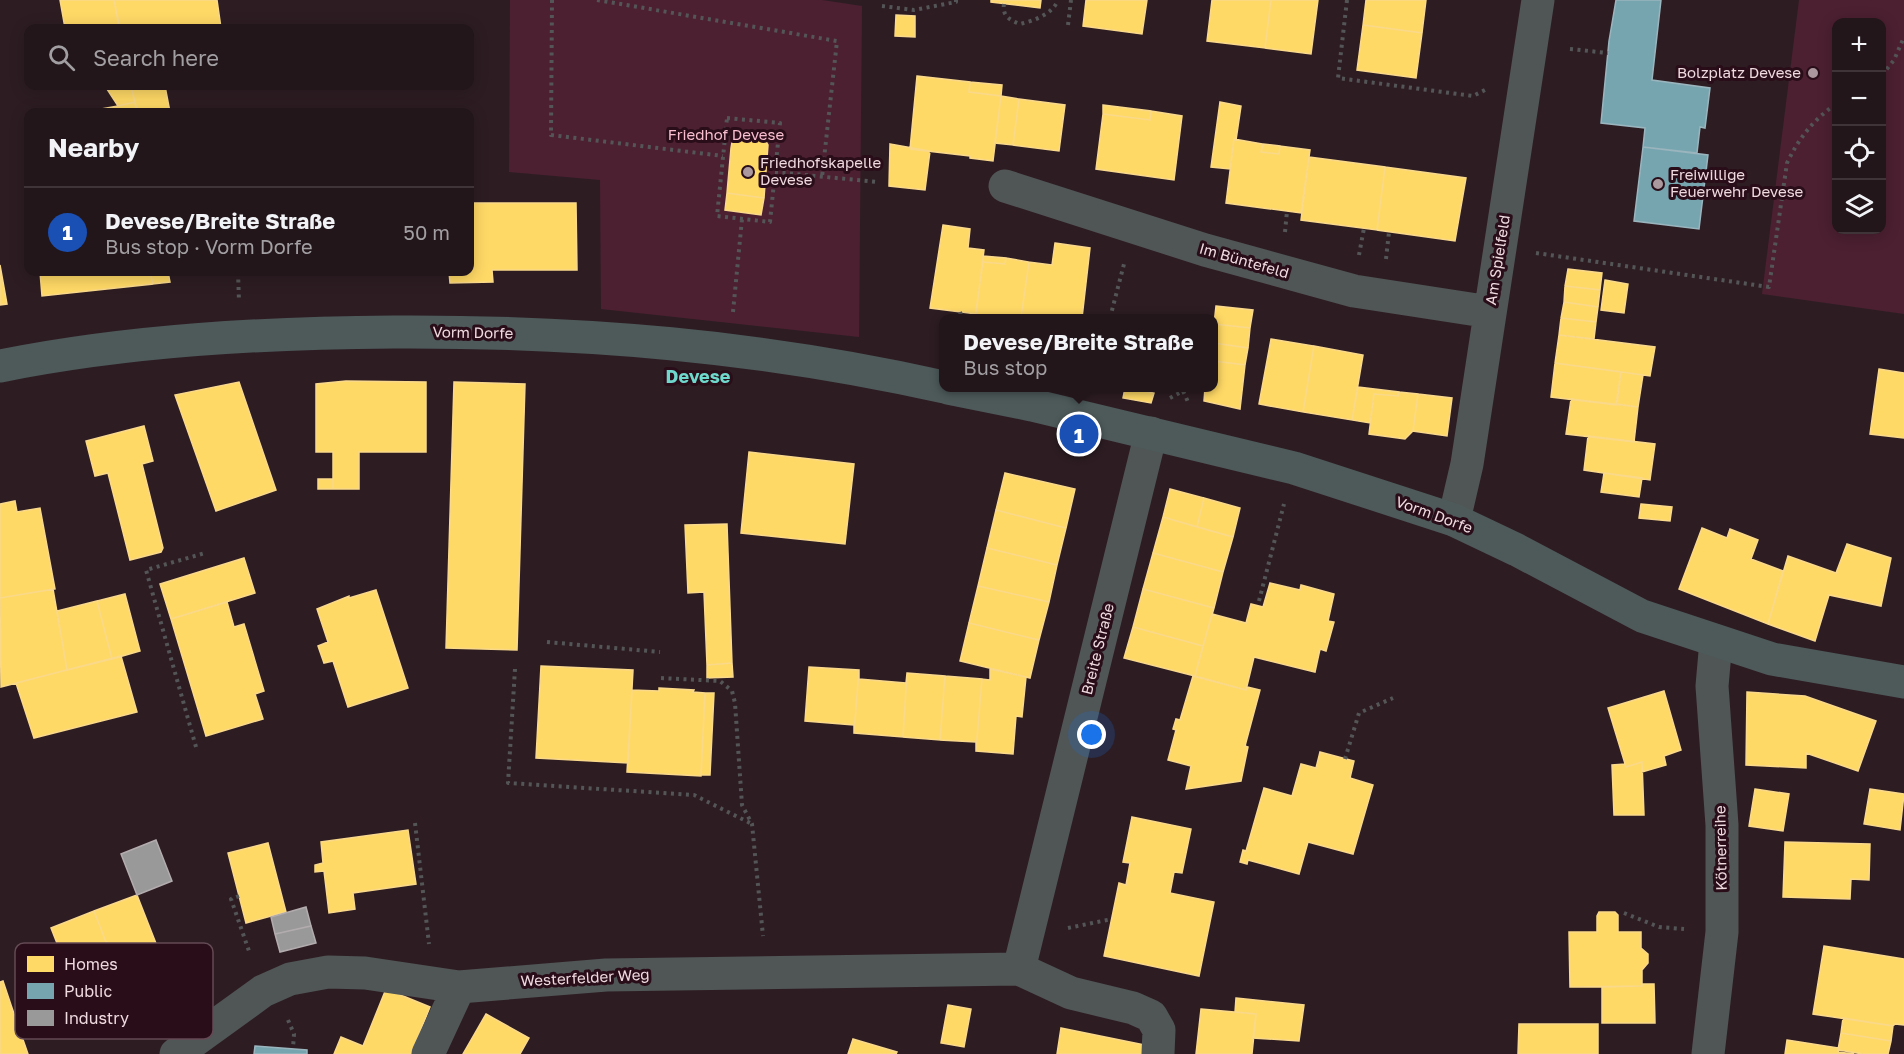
<!DOCTYPE html>
<html lang="en">
<head>
<meta charset="utf-8">
<style>
  :root { --surface:#22161a; --page:#2a1f23; --text:#f1f3f6; --muted:#a29fa2; --line:#3f3539; --accent:#0f766e }
  body { margin:0; font-family:"Golos Text",sans-serif; background:var(--page); color:var(--text) }
  .controls { position:absolute; right:18px; top:18px; display:grid; overflow:hidden; border-radius:12px; box-shadow:0 3px 15px #0003 }
  .controls button { width:54px; height:54px; display:grid; place-items:center; padding:0; border:0; border-bottom:2px solid var(--line); background:var(--surface); color:var(--text); font:30px sans-serif }
  .you { position:absolute; left:1092px; top:735px; width:21px; height:21px; margin:-15px; border:4px solid #fff; border-radius:50%; background:#1a73e8; box-shadow:0 0 0 9px #1a73e833 }
  .badge { display:grid; place-items:center; width:39px; height:39px; border-radius:50%; background:var(--accent); color:#fff; font-size:20px; font-weight:700 }
  .pin { position:absolute; translate:-50% -50%; border:3px solid #fff; box-shadow:0 2px 6px #0006 }
  .popup { position:absolute; left:939px; top:314px; width:279px; height:78px; box-sizing:border-box; display:grid; place-content:center; border-radius:12px; background:var(--surface); filter:drop-shadow(0 2px 4px #0005); font-size:20px; white-space:nowrap; color:var(--muted) }
  .popup b { font-size:22px; color:var(--text) }
  .popup::after { content:''; position:absolute; left:50%; top:100%; margin-left:-12px; border:12px solid transparent; border-top-color:var(--surface) }
  .list { margin:0; padding:0; list-style:none }
  h2 { display:flex; justify-content:space-between; align-items:center; height:78px; margin:0; padding:0 24px; font-size:26px }
  h2 small { font-size:20px; font-weight:400; color:var(--muted) }
  .list li { display:grid; grid-template-columns:39px 1fr auto; gap:18px; align-items:center; box-sizing:border-box; height:90px; padding:0 24px; border-top:2px solid var(--line) }
  .list b { display:block; font-size:22px; white-space:nowrap }
  .list p { margin:0; font-size:20px; white-space:nowrap; color:var(--muted) }
  .list em { font-size:20px; font-style:normal; color:var(--muted) }
  .icon { flex:none; width:33px; height:33px; fill:none; stroke:currentColor; stroke-width:2; stroke-linecap:round; stroke-linejoin:round }
  .map { position:relative; flex:none; width:1904px; height:1054px; overflow:hidden }
  .search { position:absolute; background:var(--surface); box-shadow:0 3px 15px #0003; left:24px; top:24px; width:450px; height:66px; display:flex; align-items:center; gap:15px; box-sizing:border-box; padding:0 21px; border-radius:12px; color:var(--muted); font-size:22px }
  .panel { position:absolute; background:var(--surface); box-shadow:0 3px 15px #0003; left:24px; top:108px; width:450px; height:168px; border-radius:12px }
  .map>svg:first-child { display:block }
  .green { fill:#4c2031; fill-rule:evenodd }
  .homes { fill:#ffd966; stroke:#fad98b; stroke-width:1.5 }
  .public { fill:#76a5af; stroke:#9ab5be; stroke-width:1.5 }
  .industry { fill:#999; stroke:#b3acae; stroke-width:1.5 }
  .lines { fill:none; stroke-linecap:round; stroke-linejoin:round }
  .path { stroke:#545556; stroke-width:4; stroke-dasharray:3 4.5; stroke-linecap:butt }
  .minor { stroke:#505555; stroke-width:33 }
  .major { stroke:#4e5a5a; stroke-width:33 }
  .poi-dot { fill:#ab989e; stroke:#290d18; stroke-width:2 }
  .labels { text-anchor:middle; stroke-width:6; stroke-linejoin:round; paint-order:stroke }
  .poi-label { font-size:15px; fill:#efdae0; stroke:#290d18; text-anchor:start }
  .park-label { font-size:15px; fill:#fabed1; stroke:#290d18 }
  .street-label { font-size:15px; fill:#efdae0; stroke:#290d18 }
  .quarter-label { font-size:18px; font-weight:bold; fill:#6ed8cc; stroke:#290d18 }
  .key { fill:#290d18; stroke:#644a54; stroke-width:1.5 }
  .key-label { font-size:16px; fill:#efdae0 }
</style>
</head>
<body>
<div class="map">
<svg width="1904" height="1054" viewBox="0 0 1904 1054">
  <rect width="100%" height="100%" fill="#2d1d23"/>
  <!-- green -->
  <path class="green" d="M510 0H822L862 6 859 337 601 309 600 180 509 172Z
    M1799 0H1904V314L1762 294ZM1836 22H1882V230H1836Z"/>
  <!-- homes -->
  <path class="homes" d="M60 0H114L119 27 65 28Z
    M114 0H217L221 28H120Z
    M991 0H1041L1040 8 991 2Z
    M1086 0H1147L1142 34 1083 26Z
    M1212 0H1271L1265 48 1207 41Z
    M1271 0H1318L1311 54 1265 48Z
    M1366 0H1426L1422 33 1363 25Z
    M896 15 915 16V37L895 36Z
    M1363 25 1422 33 1416 78 1357 70Z
    M917 76 970 82 969 92 1001 96 993 161 970 158V156L910 149Z
    M970 82 1002 85 1001 96 969 92Z
    M105 86H131L135 102 118 106Z
    M131 86H165L170 112H137Z
    M1001 96 1019 99 1013 145 995 143Z
    M1019 99 1065 105 1059 151 1013 145Z
    M135 102 137 112H84L118 106Z
    M1220 102 1241 106 1236 140 1234 139 1230 169 1211 167Z
    M1103 105 1151 111 1150 120 1103 114Z
    M1151 111 1182 116 1174 180 1096 169 1103 114 1150 120Z
    M740 132 762 135 768 145 764 198 727 193 731 148 732 142Z
    M1234 139 1263 144 1261 152 1279 154 1280 146 1310 150 1301 213 1226 203Z
    M890 144 930 151 925 190 889 186Z
    M1263 144 1280 146 1279 154 1261 152Z
    M1309 157 1385 167 1377 230 1301 220Z
    M1385 167 1466 178 1455 241 1377 230Z
    M727 193 764 198 761 215 725 210Z
    M470 203H576L577 270H492L493 282 450 283 449 272H470Z
    M943 225 970 229 968 248 984 250 976 314 930 308Z
    M1055 243 1090 248 1082 318H1021L1029 262 1052 265Z
    M983 256 1006 258 1005 264 983 262Z
    M1006 258 1029 262 1021 318H975L983 262 1005 264Z
    M0 265 7 304 0 305Z
    M1568 269 1602 273 1600 290 1565 286Z
    M40 272H150L153 284 42 296Z
    M150 272H168L170 282 153 284Z
    M1605 280 1628 284 1624 313 1601 310Z
    M1565 286 1600 290 1598 307 1564 302Z
    M1564 302 1598 307 1596 322 1561 318Z
    M1216 306 1253 310 1250 328 1214 324Z
    M1561 318 1596 322 1594 339 1559 335Z
    M1214 324 1250 328 1248 348 1214 343Z
    M1559 335 1655 347 1650 376 1555 363Z
    M1271 339 1314 346 1303 412 1259 404Z
    M1214 343 1248 348 1245 365 1214 361Z
    M1314 346 1363 355 1352 420 1303 412Z
    M1214 361 1245 365 1240 409 1204 401 1205 388H1214Z
    M1555 363 1621 372 1616 405 1551 397Z
    M1879 369 1904 373V438L1870 434Z
    M1621 372 1643 375 1638 407 1617 404Z
    M346 381 426 382V452H359V489H333V452H316V384Z
    M239 382 276 490 216 511 175 395Z
    M454 382 525 384 517 650 446 648Z
    M1358 387 1399 392 1398 396 1374 394 1370 423 1352 420Z
    M1125 388 1154 393 1151 403 1123 398Z
    M1399 392 1418 394 1413 431 1405 439 1369 434 1374 394 1398 396Z
    M1418 394 1452 398 1447 436 1413 431Z
    M1571 399 1638 407 1634 442 1566 434Z
    M144 426 153 461 142 464 163 548 161 552 130 560 108 473 95 476 86 441Z
    M1588 436 1655 444 1650 480 1584 470Z
    M749 452 854 464 845 544 741 533Z
    M1005 473 1075 489 1066 528 996 510Z
    M1604 473 1642 478 1639 497 1601 492Z
    M318 479H333V489H318Z
    M1170 489 1204 498 1197 527 1163 517Z
    M1204 498 1240 508 1233 537 1197 527Z
    M15 501 17 512 40 508 55 589 0 598V504Z
    M1641 504 1672 507 1670 521 1639 518Z
    M996 510 1066 528 1057 565 987 548Z
    M1163 517 1233 537 1223 572 1153 553Z
    M727 524 732 663 707 665 704 592 688 593 685 525Z
    M1702 528 1727 538 1730 529 1758 540 1751 559 1783 571 1768 624 1679 589Z
    M1847 544 1891 558 1881 606 1829 595 1815 641 1768 624 1788 556 1836 573Z
    M987 548 1057 565 1049 602 978 586Z
    M1153 553 1223 572 1214 608 1143 589Z
    M244 558 255 593 171 619 160 584Z
    M1270 583 1300 590 1301 585 1334 594 1328 621 1334 622 1326 651 1320 649 1315 672 1254 657 1246 690 1195 676 1212 614 1246 623 1251 604 1263 607Z
    M978 586 1049 602 1039 640 969 623Z
    M53 589 67 670 1 687 0 598Z
    M1143 589 1214 608 1203 646 1133 627Z
    M376 590 408 688 348 707 333 661 324 663 318 646 328 642 317 609 349 596V598Z
    M125 594 140 651 112 659 97 601Z
    M97 601 112 659 67 670 57 611Z
    M227 602 234 627 244 624 264 691 255 694 263 719 206 736 171 619Z
    M969 623 1039 640 1030 678 960 661Z
    M1133 627 1203 646 1195 676 1124 658Z
    M121 656 137 712 34 738 16 683Z
    M732 663 733 677 707 678V665Z
    M541 666 633 670 628 763 536 758Z
    M809 667 859 670 854 733V725L805 721Z
    M990 669 1026 677 1022 717 1016 716 1013 754 976 751 982 679 990 680Z
    M859 670V679L906 683 907 673 903 737 854 733Z
    M907 673 945 676 940 740 903 737Z
    M945 676 982 679 976 751V742L940 740Z
    M1193 676 1246 690 1247 687 1260 690 1245 746 1248 747 1241 781 1186 789 1191 766 1168 760 1176 730 1173 729 1176 719 1180 720Z
    M659 688 694 690 693 692 705 693 701 776 627 772 632 690 659 691Z
    M1664 691 1681 750 1664 756 1666 765 1642 772V762L1626 767 1608 708Z
    M1747 692 1805 696 1876 721 1858 771 1806 753V768L1746 765Z
    M705 693H714L710 775H701Z
    M1320 752 1354 761 1350 778 1373 785 1353 854 1308 842 1299 874 1248 860 1247 864 1240 862 1243 850 1246 851 1264 788 1292 796 1301 764 1316 768Z
    M1642 762 1644 815H1614L1612 765 1625 764 1626 767Z
    M1755 789 1789 794 1783 831 1749 826Z
    M1870 789 1904 794 1900 830 1864 824Z
    M1132 817 1191 829 1182 873 1174 872 1170 893 1214 902 1199 976 1104 956 1119 883 1126 885 1130 863 1123 862Z
    M408 830 416 884 353 893 355 909 329 913 324 871 315 872V865L323 863 321 842Z
    M1785 842 1870 844 1869 880 1851 879 1850 899 1783 897Z
    M268 843 286 912 246 923 228 853Z
    M137 895 159 951 116 968 94 911Z
    M94 911 116 968 73 984 51 928Z
    M1599 912H1615L1618 915V932H1641V948L1648 954V963L1642 970V986L1570 987 1569 932H1597V916Z
    M1824 946 1904 959V1025L1895 1024 1893 1026 1813 1014Z
    M3 981 11 1005 28 1054H0V982Z
    M1642 984H1654L1655 1023H1602V987L1642 986Z
    M386 989 430 1007 411 1054H334L341 1037 363 1046Z
    M1236 998 1304 1005 1299 1041 1253 1038 1256 1014 1235 1012Z
    M948 1005 971 1009 964 1047 941 1043Z
    M1201 1009 1256 1014 1252 1054H1196Z
    M486 1014 529 1038 520 1054H463Z
    M1843 1018 1893 1026 1891 1041 1841 1033Z
    M1519 1024H1598V1054H1518Z
    M1061 1028 1150 1046 1148 1054H1057Z
    M1841 1033 1891 1041 1888 1054H1863L1838 1050Z
    M853 1039 897 1052 896 1054H848Z
    M1787 1040 1839 1048 1838 1052 1854 1054H1785Z"/>
  <!-- public -->
  <path class="public" d="M1616 0H1661L1652 80 1710 88 1705 128 1700 127 1697 153 1643 147 1645 128 1601 123 1609 41Z
    M1643 147 1708 155 1699 229 1634 221Z
    M255 1046 307 1050V1054H254Z"/>
  <!-- industry -->
  <path class="industry" d="M156 840 172 881 137 895 121 854Z
    M306 907 311 926 275 934 271 917Z
    M311 926 316 943 280 952 275 934Z
    M71 978 73 984 82 981 93 1010 58 1023 45 988Z"/>
  <g class="lines">
    <!-- path -->
    <path class="path" d="M552 0 551 135 723 156
      M597 0 837 41 822 177
      M1347 0 1338 78 1473 96 1487 89
      M1004 4C1002 15 1009 20 1020 24 1033 21 1053 14 1058 0
      M882 6 914 10 956 2V0
      M1068 25 1071 0
      M1570 49 1608 53
      M1882 75 1894 60 1904 37
      M727 118 780 123 770 222 717 216Z
      M775 172 877 182
      M1285 232 1287 211
      M1536 253 1769 287 1787 163C1799 138 1813 120 1836 104
      M1359 255 1364 228
      M1386 259 1389 232
      M238 272 239 301
      M733 312 742 219
      M960 312 962 318
      M1110 318 1124 264
      M1170 398 1183 391 1189 404
      M1259 601 1284 504
      M547 642 660 652
      M515 669 508 783 694 795 752 824
      M661 678 720 681 732 691 735 703 742 805 752 824 763 936
      M196 747 146 570 205 553
      M1345 759 1359 713 1393 698
      M415 823 429 944
      M239 896 231 899 250 954
      M1624 913 1659 927 1684 929
      M1068 928 1112 919
      M130 962 138 983 186 965
      M288 1020 294 1034 293 1048
      M87 1030 108 990 101 973"/>
    <!-- minor -->
    <path class="minor" d="M1005 186 1205 250 1354 291 1490 312
      M1454 520 1467 464 1538 0
      M1019 969 1151 433
      M176 1054 263 991 290 979 328 972 365 973 459 987 606 975 1019 969 1071 993 1133 1008 1151 1016 1159 1030 1158 1054
      M428 1054 459 987
      M1708 1054 1722 932V825L1712 686 1716 641"/>
    <!-- major -->
    <path class="major" d="M0 366C130 340 262 333 394 332 582 331 761 346 944 387
      M948 388 1032 405 1294 468 1454 520 1517 550 1642 616 1772 659 1904 682"/>
  </g>
  <!-- markers -->
  <g class="poi-dot">
    <circle cx="1813" cy="73" r="6"/>
    <circle cx="748" cy="172" r="6"/>
    <circle cx="1658" cy="184" r="6"/>
  </g>
  <g class="labels">
    <!-- poi labels -->
    <g class="poi-label">
      <text x="1801" y="78" text-anchor="end">Bolzplatz Devese</text>
      <text x="760" y="168">Friedhofskapelle<tspan x="760" dy="17">Devese</tspan></text>
      <text x="1670" y="180">Freiwillige<tspan x="1670" dy="17">Feuerwehr Devese</tspan></text>
    </g>
    <!-- park labels -->
    <g class="park-label">
      <text x="726" y="140">Friedhof Devese</text>
    </g>
    <!-- street labels -->
    <g class="street-label">
      <text transform="translate(1498 260) rotate(-81)" y="5">Am Spielfeld</text>
      <text transform="translate(1244 261) rotate(16)" y="5">Im Büntefeld</text>
      <text transform="translate(473 333) rotate(1)" y="5">Vorm Dorfe</text>
      <text transform="translate(1434 515) rotate(20)" y="5">Vorm Dorfe</text>
      <text transform="translate(1098 649) rotate(-76)" y="5">Breite Straße</text>
      <text transform="translate(1721 848) rotate(-91)" y="5">Kötnerreihe</text>
      <text transform="translate(585 978) rotate(-3)" y="5">Westerfelder Weg</text>
    </g>
    <!-- quarter labels -->
    <g class="quarter-label">
      <text x="698" y="383">Devese</text>
    </g>
  </g>
  <!-- legend -->
  <rect x="15" y="943" width="198" height="96" rx="9" class="key"/>
  <rect x="27" y="956" width="27" height="16" fill="#ffd966"/>
  <rect x="27" y="983" width="27" height="16" fill="#76a5af"/>
  <rect x="27" y="1010" width="27" height="16" fill="#999"/>
  <g class="key-label">
    <text x="64" y="970">Homes</text>
    <text x="64" y="997">Public</text>
    <text x="64" y="1024">Industry</text>
  </g>
</svg>
<div class="controls">
<button>+</button>
<button>−</button>
<button><svg class="icon" aria-label="locate" viewBox="0 0 24 24"><circle cx="12" cy="12" r="6"/><path d="M12 2v4M12 18v4M2 12h4M18 12h4"/></svg></button>
<button><svg class="icon" aria-label="layers" viewBox="0 0 24 24"><path d="M12 4l9 5-9 5-9-5zM3 14l9 5 9-5"/></svg></button>
</div>
<div class="you"></div>
<div class="pin badge" style="left:1079px;top:434px;background:#1a4fb4">1</div>
<div class="popup"><b>Devese/Breite Straße</b>Bus stop</div>
<div class="search"><svg class="icon" aria-label="search" viewBox="0 0 24 24"><circle cx="10" cy="10" r="6"/><path d="M15 15l6 6"/></svg>Search here</div>
<section class="panel">
<h2>Nearby<small></small></h2>
<ul class="list">
<li><span class="badge" style="background:#1a4fb4">1</span><div><b>Devese/Breite Straße</b><p>Bus stop · Vorm Dorfe</p></div><em>50 m</em></li>
</ul>
</section>
</div>
</body>
</html>
